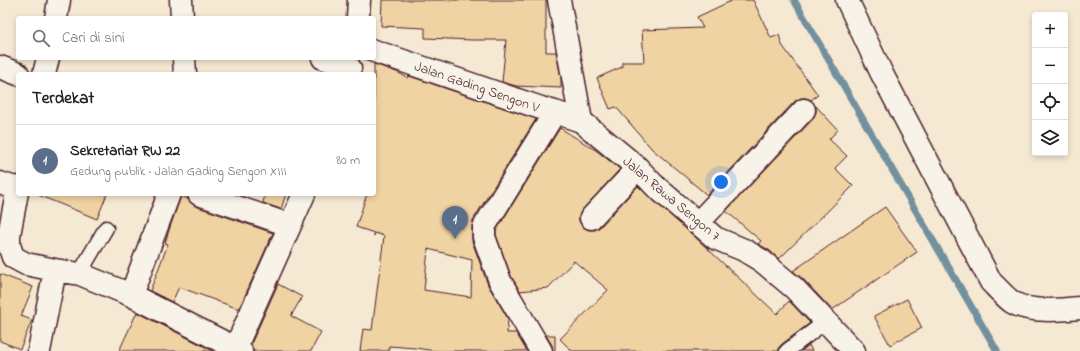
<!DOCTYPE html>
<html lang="id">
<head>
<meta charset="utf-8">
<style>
  :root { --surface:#fff; --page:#f6f6f6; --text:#202124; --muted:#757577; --line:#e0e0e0; --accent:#0b8043 }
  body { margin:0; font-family:"Indie Flower",sans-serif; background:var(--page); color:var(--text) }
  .controls { position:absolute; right:12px; top:12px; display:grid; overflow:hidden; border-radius:4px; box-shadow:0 2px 6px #0003 }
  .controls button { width:36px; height:36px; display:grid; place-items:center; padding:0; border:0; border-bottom:1px solid var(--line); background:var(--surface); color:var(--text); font:20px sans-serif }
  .you { position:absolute; left:721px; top:182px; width:14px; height:14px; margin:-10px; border:3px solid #fff; border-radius:50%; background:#1a73e8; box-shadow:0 0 0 6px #1a73e833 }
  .badge { display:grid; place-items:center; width:26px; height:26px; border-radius:50%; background:var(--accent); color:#fff; font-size:13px; font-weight:700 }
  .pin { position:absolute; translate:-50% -33px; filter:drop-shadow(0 1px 2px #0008) }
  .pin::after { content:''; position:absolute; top:21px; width:14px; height:12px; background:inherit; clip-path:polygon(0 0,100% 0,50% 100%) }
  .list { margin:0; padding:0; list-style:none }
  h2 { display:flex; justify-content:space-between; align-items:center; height:52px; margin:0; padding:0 16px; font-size:17px }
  h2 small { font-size:13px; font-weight:400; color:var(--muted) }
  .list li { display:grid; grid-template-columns:26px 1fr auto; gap:12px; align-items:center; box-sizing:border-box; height:72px; padding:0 16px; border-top:1px solid var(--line) }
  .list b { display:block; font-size:15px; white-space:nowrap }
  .list p { margin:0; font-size:13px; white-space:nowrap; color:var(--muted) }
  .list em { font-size:13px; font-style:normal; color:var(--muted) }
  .icon { flex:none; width:22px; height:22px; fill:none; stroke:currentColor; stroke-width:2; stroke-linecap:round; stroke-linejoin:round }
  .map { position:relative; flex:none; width:1080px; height:351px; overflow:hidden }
  .search { position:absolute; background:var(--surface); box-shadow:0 2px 6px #0003; left:16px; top:16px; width:360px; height:44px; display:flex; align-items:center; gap:10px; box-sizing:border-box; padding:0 14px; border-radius:4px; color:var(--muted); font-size:15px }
  .panel { position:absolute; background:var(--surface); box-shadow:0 2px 6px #0003; left:16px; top:72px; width:360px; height:124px; border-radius:4px }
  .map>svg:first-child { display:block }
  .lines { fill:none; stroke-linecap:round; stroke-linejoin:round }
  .stream { stroke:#72909d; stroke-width:7 }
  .building { fill:#f0d3a3; stroke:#4a1f2b; fill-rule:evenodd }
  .lane-casing { stroke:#4a1f2b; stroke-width:17 }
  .street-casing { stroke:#4a1f2b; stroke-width:25 }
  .lane { stroke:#f7f3e8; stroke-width:14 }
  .street { stroke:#f7f3e8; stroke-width:22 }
  .labels { text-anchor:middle; stroke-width:3.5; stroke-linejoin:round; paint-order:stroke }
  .street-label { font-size:14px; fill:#4a1f2b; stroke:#f7f3e8 }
</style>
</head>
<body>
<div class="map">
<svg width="1080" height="351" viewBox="0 0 1080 351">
  <rect width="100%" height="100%" fill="#f5e9d3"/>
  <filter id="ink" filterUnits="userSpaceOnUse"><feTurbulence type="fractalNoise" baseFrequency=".025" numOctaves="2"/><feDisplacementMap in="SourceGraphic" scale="8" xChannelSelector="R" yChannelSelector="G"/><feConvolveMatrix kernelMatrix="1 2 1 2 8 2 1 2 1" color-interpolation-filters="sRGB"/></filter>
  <g filter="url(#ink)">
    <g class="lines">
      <!-- stream -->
      <path class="stream" d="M794 0 997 351"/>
    </g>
    <!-- building -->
    <path class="building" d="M382 0H546V52H556L561 78V88L516 86 502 82 506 40H472L425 38V28L381 26Z
      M733 0H753L771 38 779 35 782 45 818 95 811 100 806 98H801L795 101 707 195 652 149 616 107 610 109 597 78 622 67V62H644L642 30 703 28 697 17Z
      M374 64 399 73 408 78 409 76 536 119 473 220 472 227V241L488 285 508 319 507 333H516L527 351H436L415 348 389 346V351H360L363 329 372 330 384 236 375 233 374 236V233L356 227 367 194H374ZM428 249 472 260 471 297 424 290Z
      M816 106 838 130 829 139 847 156 835 168 853 186 779 259 769 250 758 244 761 241 726 211 813 119 816 112Z
      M560 128 597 151 620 169 582 210 579 216V221L583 227 589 230H595L600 227 638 186 646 194 693 235 777 314 789 301 810 323 782 344 779 347V351H572L560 339 608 290 574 261 548 288 520 291 511 276 496 235V231Z
      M39 194H107L97 219 38 195Z
      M265 194H286L281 209 263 203Z
      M181 196 188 199 190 202 195 206 273 233 239 309 179 287 172 302 150 291 168 244 165 243 170 227Z
      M885 207 917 252 832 310 803 279 793 271Z
      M0 274 33 287 21 316 32 320 20 349 0 341Z
      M278 284 302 297 291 316 321 332 311 351H253L251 344Z
      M907 299 922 328 890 345 874 316Z
      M137 312 213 351H119Z
      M546 335H555V351H553L552 345Z
      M809 345 812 351H801Z"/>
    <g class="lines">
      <!-- lane casing -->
      <g class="lane-casing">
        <path id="lane" d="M80 274 85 264 106 228
          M787 351 825 322"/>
      </g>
      <!-- street casing -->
      <g class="street-casing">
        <path id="street" d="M181 0 182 18
          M559 0 581 121
          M847 0 882 74 991 282C997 288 1005 297 1012 302 1029 313 1060 310 1080 308
          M56 18 59 0
          M358 18 359 0
          M374 51 541 108 555 112 581 121 638 168 654 185 715 238 744 250 762 261 794 288 854 351
          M184 58 185 74
          M323 58 350 68
          M0 67 18 74
          M44 74 48 58
          M0 183 18 189
          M18 187 9 235V245L13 257 26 264 55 270 80 274 131 295 241 351
          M199 194 289 225
          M591 218 638 168
          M698 223 804 110
          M131 295 169 194
          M39 351 55 270
          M234 351 304 194
          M541 351 500 281 484 237V227L555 112"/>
      </g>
      <!-- lane -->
      <use href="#lane" class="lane"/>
      <!-- street -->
      <use href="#street" class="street"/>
    </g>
  </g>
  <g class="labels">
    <!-- street labels -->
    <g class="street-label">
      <text transform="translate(477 86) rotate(19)" y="5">Jalan Gading Sengon V</text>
      <text transform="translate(672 198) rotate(40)" y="5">Jalan Rawa Sengon 7</text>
    </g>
  </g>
</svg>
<div class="controls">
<button>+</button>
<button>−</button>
<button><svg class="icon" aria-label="locate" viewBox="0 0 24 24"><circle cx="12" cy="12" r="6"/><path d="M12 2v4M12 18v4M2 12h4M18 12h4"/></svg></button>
<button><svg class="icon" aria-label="layers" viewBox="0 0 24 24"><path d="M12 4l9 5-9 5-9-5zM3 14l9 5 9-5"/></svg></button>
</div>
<div class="you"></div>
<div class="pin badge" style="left:455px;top:239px;background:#5c6f8a">1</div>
<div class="search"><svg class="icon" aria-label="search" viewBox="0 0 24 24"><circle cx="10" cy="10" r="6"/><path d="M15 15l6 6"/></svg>Cari di sini</div>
<section class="panel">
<h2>Terdekat<small></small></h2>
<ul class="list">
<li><span class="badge" style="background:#5c6f8a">1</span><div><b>Sekretariat RW 22</b><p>Gedung publik · Jalan Gading Sengon XIII</p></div><em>80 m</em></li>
</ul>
</section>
</div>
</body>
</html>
